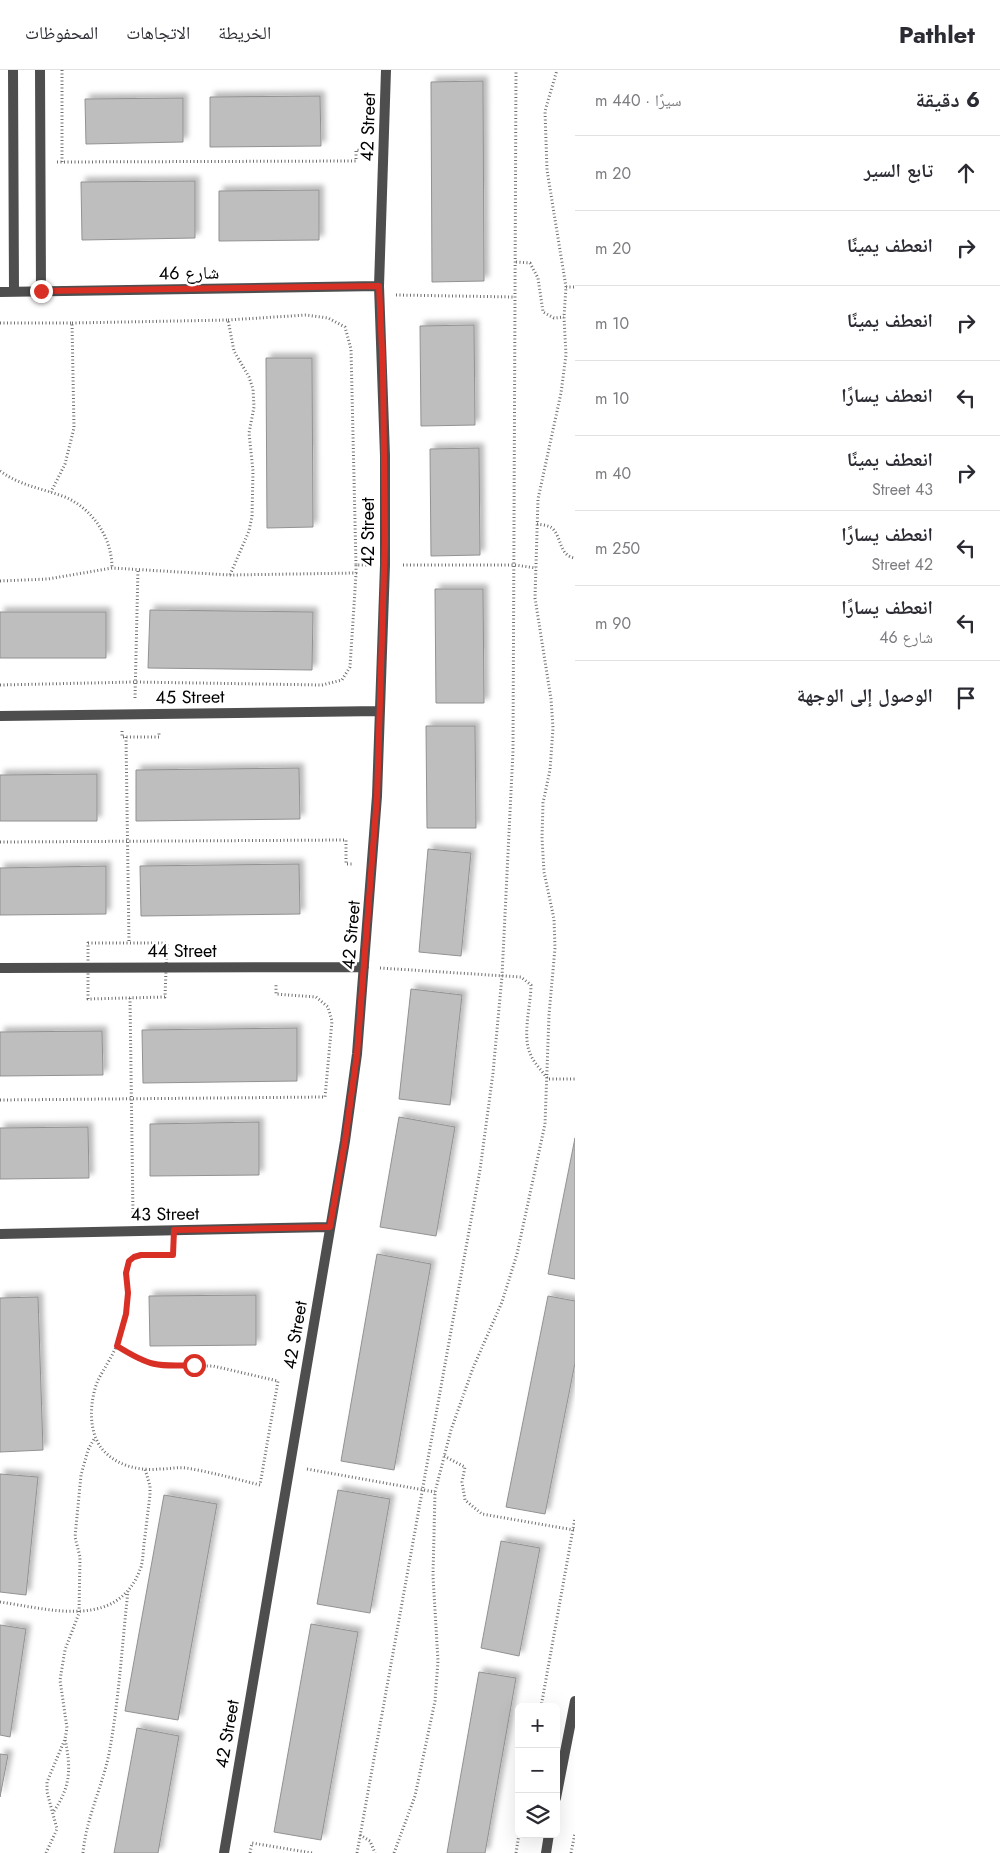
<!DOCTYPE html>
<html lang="ar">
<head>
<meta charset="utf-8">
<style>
  :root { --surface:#fff; --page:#f2f2f3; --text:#2b2b33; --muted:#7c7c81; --line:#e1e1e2 }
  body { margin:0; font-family:Jost,"Noto Naskh Arabic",sans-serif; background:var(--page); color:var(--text); direction:rtl }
  .controls { position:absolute; right:15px; bottom:15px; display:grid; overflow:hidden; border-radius:8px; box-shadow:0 5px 20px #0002 }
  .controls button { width:45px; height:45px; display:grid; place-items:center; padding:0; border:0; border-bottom:1px solid var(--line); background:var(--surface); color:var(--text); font:25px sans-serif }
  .stop { position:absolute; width:15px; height:15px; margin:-11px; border:4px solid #d93025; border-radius:50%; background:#fff }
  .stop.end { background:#d93025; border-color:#fff; box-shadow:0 1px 5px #0008 }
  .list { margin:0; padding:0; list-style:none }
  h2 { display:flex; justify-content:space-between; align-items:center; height:65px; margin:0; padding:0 20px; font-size:21px }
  h2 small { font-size:16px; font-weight:400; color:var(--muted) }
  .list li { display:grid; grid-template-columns:32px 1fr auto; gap:15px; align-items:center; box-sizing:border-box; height:75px; padding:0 20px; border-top:1px solid var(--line) }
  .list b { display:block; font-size:19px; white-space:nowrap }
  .list p { margin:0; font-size:16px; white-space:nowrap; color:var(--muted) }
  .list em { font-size:16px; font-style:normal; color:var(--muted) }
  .icon { flex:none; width:28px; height:28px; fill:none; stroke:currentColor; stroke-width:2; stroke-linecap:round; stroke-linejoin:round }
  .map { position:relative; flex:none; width:575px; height:1783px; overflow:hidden; direction:ltr }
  header { display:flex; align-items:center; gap:30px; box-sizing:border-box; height:70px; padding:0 25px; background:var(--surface); border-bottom:1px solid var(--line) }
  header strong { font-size:24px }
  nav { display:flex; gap:28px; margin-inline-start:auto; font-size:18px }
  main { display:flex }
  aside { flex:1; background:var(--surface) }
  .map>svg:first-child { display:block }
  .building { fill:#bebebe; stroke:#929292; filter:url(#shadow) }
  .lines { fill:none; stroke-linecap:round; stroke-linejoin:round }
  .path { stroke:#707070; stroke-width:3; stroke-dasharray:1 2.5; stroke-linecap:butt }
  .minor { stroke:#4e4e4e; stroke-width:10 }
  .route { stroke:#d93025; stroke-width:6 }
  .labels { text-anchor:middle; stroke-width:5; stroke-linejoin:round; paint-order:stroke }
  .street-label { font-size:18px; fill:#000; stroke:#fff }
</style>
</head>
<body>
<header>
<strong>Pathlet</strong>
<nav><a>الخريطة</a><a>الاتجاهات</a><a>المحفوظات</a></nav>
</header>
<main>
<aside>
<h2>6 دقيقة<small>سيرًا · 440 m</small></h2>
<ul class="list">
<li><svg class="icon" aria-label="ahead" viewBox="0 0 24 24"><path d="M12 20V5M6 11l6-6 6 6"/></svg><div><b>تابع السير</b></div><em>20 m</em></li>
<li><svg class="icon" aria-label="right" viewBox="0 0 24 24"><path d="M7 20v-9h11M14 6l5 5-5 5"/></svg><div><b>انعطف يمينًا</b></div><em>20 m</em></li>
<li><svg class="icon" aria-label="right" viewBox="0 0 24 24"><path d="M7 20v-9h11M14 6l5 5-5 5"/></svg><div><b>انعطف يمينًا</b></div><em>10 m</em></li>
<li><svg class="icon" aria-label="left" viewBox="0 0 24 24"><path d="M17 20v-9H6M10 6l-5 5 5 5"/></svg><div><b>انعطف يسارًا</b></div><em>10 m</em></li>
<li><svg class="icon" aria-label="right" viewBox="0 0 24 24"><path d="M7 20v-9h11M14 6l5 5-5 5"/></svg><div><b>انعطف يمينًا</b><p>43 Street</p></div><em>40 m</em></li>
<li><svg class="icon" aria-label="left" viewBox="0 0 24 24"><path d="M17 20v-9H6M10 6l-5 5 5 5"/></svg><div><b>انعطف يسارًا</b><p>42 Street</p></div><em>250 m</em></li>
<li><svg class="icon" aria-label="left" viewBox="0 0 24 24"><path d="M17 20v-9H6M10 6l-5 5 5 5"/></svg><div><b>انعطف يسارًا</b><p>شارع 46</p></div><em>90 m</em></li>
<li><svg class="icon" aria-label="arrive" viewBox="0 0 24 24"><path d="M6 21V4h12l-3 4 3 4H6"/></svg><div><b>الوصول إلى الوجهة</b></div></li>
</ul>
</aside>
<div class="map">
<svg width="575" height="1783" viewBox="0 0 575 1783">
  <defs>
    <filter id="shadow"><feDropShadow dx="4.5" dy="-4.5" stdDeviation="2.5" flood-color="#0004"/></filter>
  </defs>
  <rect width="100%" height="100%" fill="#fff"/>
  <!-- building -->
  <path class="building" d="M483 11 484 211 432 212 431 12Z
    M320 26 321 76 210 77V27Z
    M183 28V72L86 74 85 29Z
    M195 111V168L82 170 81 112Z
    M319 120V170L219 171V121Z
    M474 255 475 355 421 356 420 256Z
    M266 288H312L313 457 267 458Z
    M479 378 480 485 431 486 430 379Z
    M435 519H483L484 633H436Z
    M150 540 313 542 312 600 148 598Z
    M0 542H106V588H0Z
    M426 656H475L476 758H427Z
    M299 698 300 749 136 751V700Z
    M97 704V751H0V705Z
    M428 779 471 783 461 886 419 882Z
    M299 794 300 844 141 846 140 796Z
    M106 796V844L0 845V798Z
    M411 919 462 925 450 1035 399 1029Z
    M297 958V1011L143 1013 142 960Z
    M102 961 103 1005 0 1006V962Z
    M399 1047 455 1057 436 1166 380 1157Z
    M259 1052V1105L150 1106V1054Z
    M88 1057 89 1108 0 1109V1058Z
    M575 1068V1209L548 1204Z
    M377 1184 431 1194 394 1400 341 1391Z
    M256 1225V1275L150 1276 149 1226Z
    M548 1226 575 1231V1293L545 1444 506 1437Z
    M38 1227 43 1380 0 1382V1228Z
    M0 1404 38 1407 26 1525 0 1522Z
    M338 1420 390 1429 370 1543 317 1534Z
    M164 1425 217 1434 178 1650 125 1641Z
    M501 1471 540 1478 519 1586 481 1578Z
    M311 1554 358 1562 321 1770 274 1762Z
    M0 1555 26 1559 10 1667 0 1665Z
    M479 1602 516 1608 485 1783H447Z
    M137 1658 179 1666 158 1783H114Z
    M0 1684 8 1685 0 1727Z"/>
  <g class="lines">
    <!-- path -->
    <path class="path" d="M62 0V92
      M57 92 356 91V80L367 81
      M516 192 530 193 538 208 543 242 554 248 564 247
      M566 217H575
      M396 225 515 227
      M228 250 306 245 328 248 345 257 351 279 356 495
      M0 253H72L74 358 65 394 51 422
      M72 253 228 250 234 281 249 307 253 319 254 337 249 363 253 401 252 446 249 461 230 505
      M0 401C21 416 41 418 65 427 93 439 112 468 112 498
      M537 454C542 455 548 455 552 458 562 467 559 486 575 488
      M403 495H515L536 498
      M0 511 48 509 112 498 230 505 356 503V495H367
      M0 615 135 612 322 615 342 610 350 597 356 504
      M135 628 138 499
      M122 661V667H159V662
      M126 667 129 873
      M0 772 346 770V794H354
      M88 873H167L165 927 88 929Z
      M380 898 521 907 531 915C531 935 522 965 530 983 533 992 542 1001 548 1009H575
      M130 928 133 1145
      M0 1030 325 1027 332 951 328 937 316 927 276 924V914
      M117 1276 138 1289 161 1296H213L278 1311 260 1415C236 1409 211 1402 186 1398 177 1397 169 1399 160 1399 142 1401 121 1397 107 1384 87 1367 89 1332 98 1310 104 1299 111 1288 116 1277 121 1267 124 1255 126 1244 128 1232 125 1198 129 1191 137 1180 161 1185 173 1185V1176
      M444 1386 465 1397 462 1412 465 1430 482 1444 574 1460
      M307 1399 435 1422
      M0 1532C50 1539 119 1561 141 1497 143 1490 143 1482 144 1474 146 1458 148 1441 150 1425V1416L145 1399
      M541 1637 575 1448
      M54 1741C71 1716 71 1698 65 1669
      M360 1765 370 1771 375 1783
      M46 1783 57 1759 47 1722V1712L65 1669 67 1658 60 1610 65 1580 79 1543 80 1487 75 1467 81 1405 88 1380 94 1369
      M83 1783C86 1749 102 1717 109 1684 119 1630 122 1575 128 1521
      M250 1783 252 1773 312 1783
      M357 1783 480 1100 493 1003 502 906 513 681 516 0
      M394 1783 415 1726 435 1631 438 1591 433 1506 435 1422 451 1360 473 1298 502 1232 517 1184 545 1054 549 945 555 878 554 849 544 802 542 768 543 733 550 700 553 658 551 629 535 528 538 429 561 323 566 285 564 247 566 217 547 100 545 41 557 0
      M516 1783 519 1764
      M571 1783 575 1763"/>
    <!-- minor -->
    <path class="minor" d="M13 0 14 221
      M40 0 41 221
      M0 222 379 216
      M0 646 380 641
      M0 898 364 897
      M0 1164 330 1157
      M556 1728 575 1631
      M224 1783 345 1071 357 984 377 726 385 495V386L379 216 386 0
      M546 1783 549 1764"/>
  </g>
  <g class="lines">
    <!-- route -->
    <path class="route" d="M41 221 379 216 383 302 385 471 377 726 357 984 345 1071 330 1157 174 1160 173 1185H141L134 1187 129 1191 126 1203 128 1223 126 1244 117 1276C149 1296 157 1297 194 1295"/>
  </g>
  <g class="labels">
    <!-- street labels -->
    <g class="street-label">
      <text transform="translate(368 57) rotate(-88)" y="6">42 Street</text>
      <text transform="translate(189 203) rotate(-1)" y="6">شارع 46</text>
      <text transform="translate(368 462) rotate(-90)" y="6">42 Street</text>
      <text transform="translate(190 627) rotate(-1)" y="6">45 Street</text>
      <text transform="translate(351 865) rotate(-85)" y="6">42 Street</text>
      <text x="182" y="887">44 Street</text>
      <text transform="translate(165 1144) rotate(-1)" y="6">43 Street</text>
      <text transform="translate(295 1265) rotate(-80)" y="6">42 Street</text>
      <text transform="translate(227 1664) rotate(-80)" y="6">42 Street</text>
    </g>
  </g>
</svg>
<div class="controls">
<button>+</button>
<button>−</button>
<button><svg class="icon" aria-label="layers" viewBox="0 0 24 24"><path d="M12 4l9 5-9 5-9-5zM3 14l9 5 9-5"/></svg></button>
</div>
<div class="stop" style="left:194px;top:1295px"></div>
<div class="stop end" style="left:41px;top:221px"></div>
</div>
</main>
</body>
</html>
